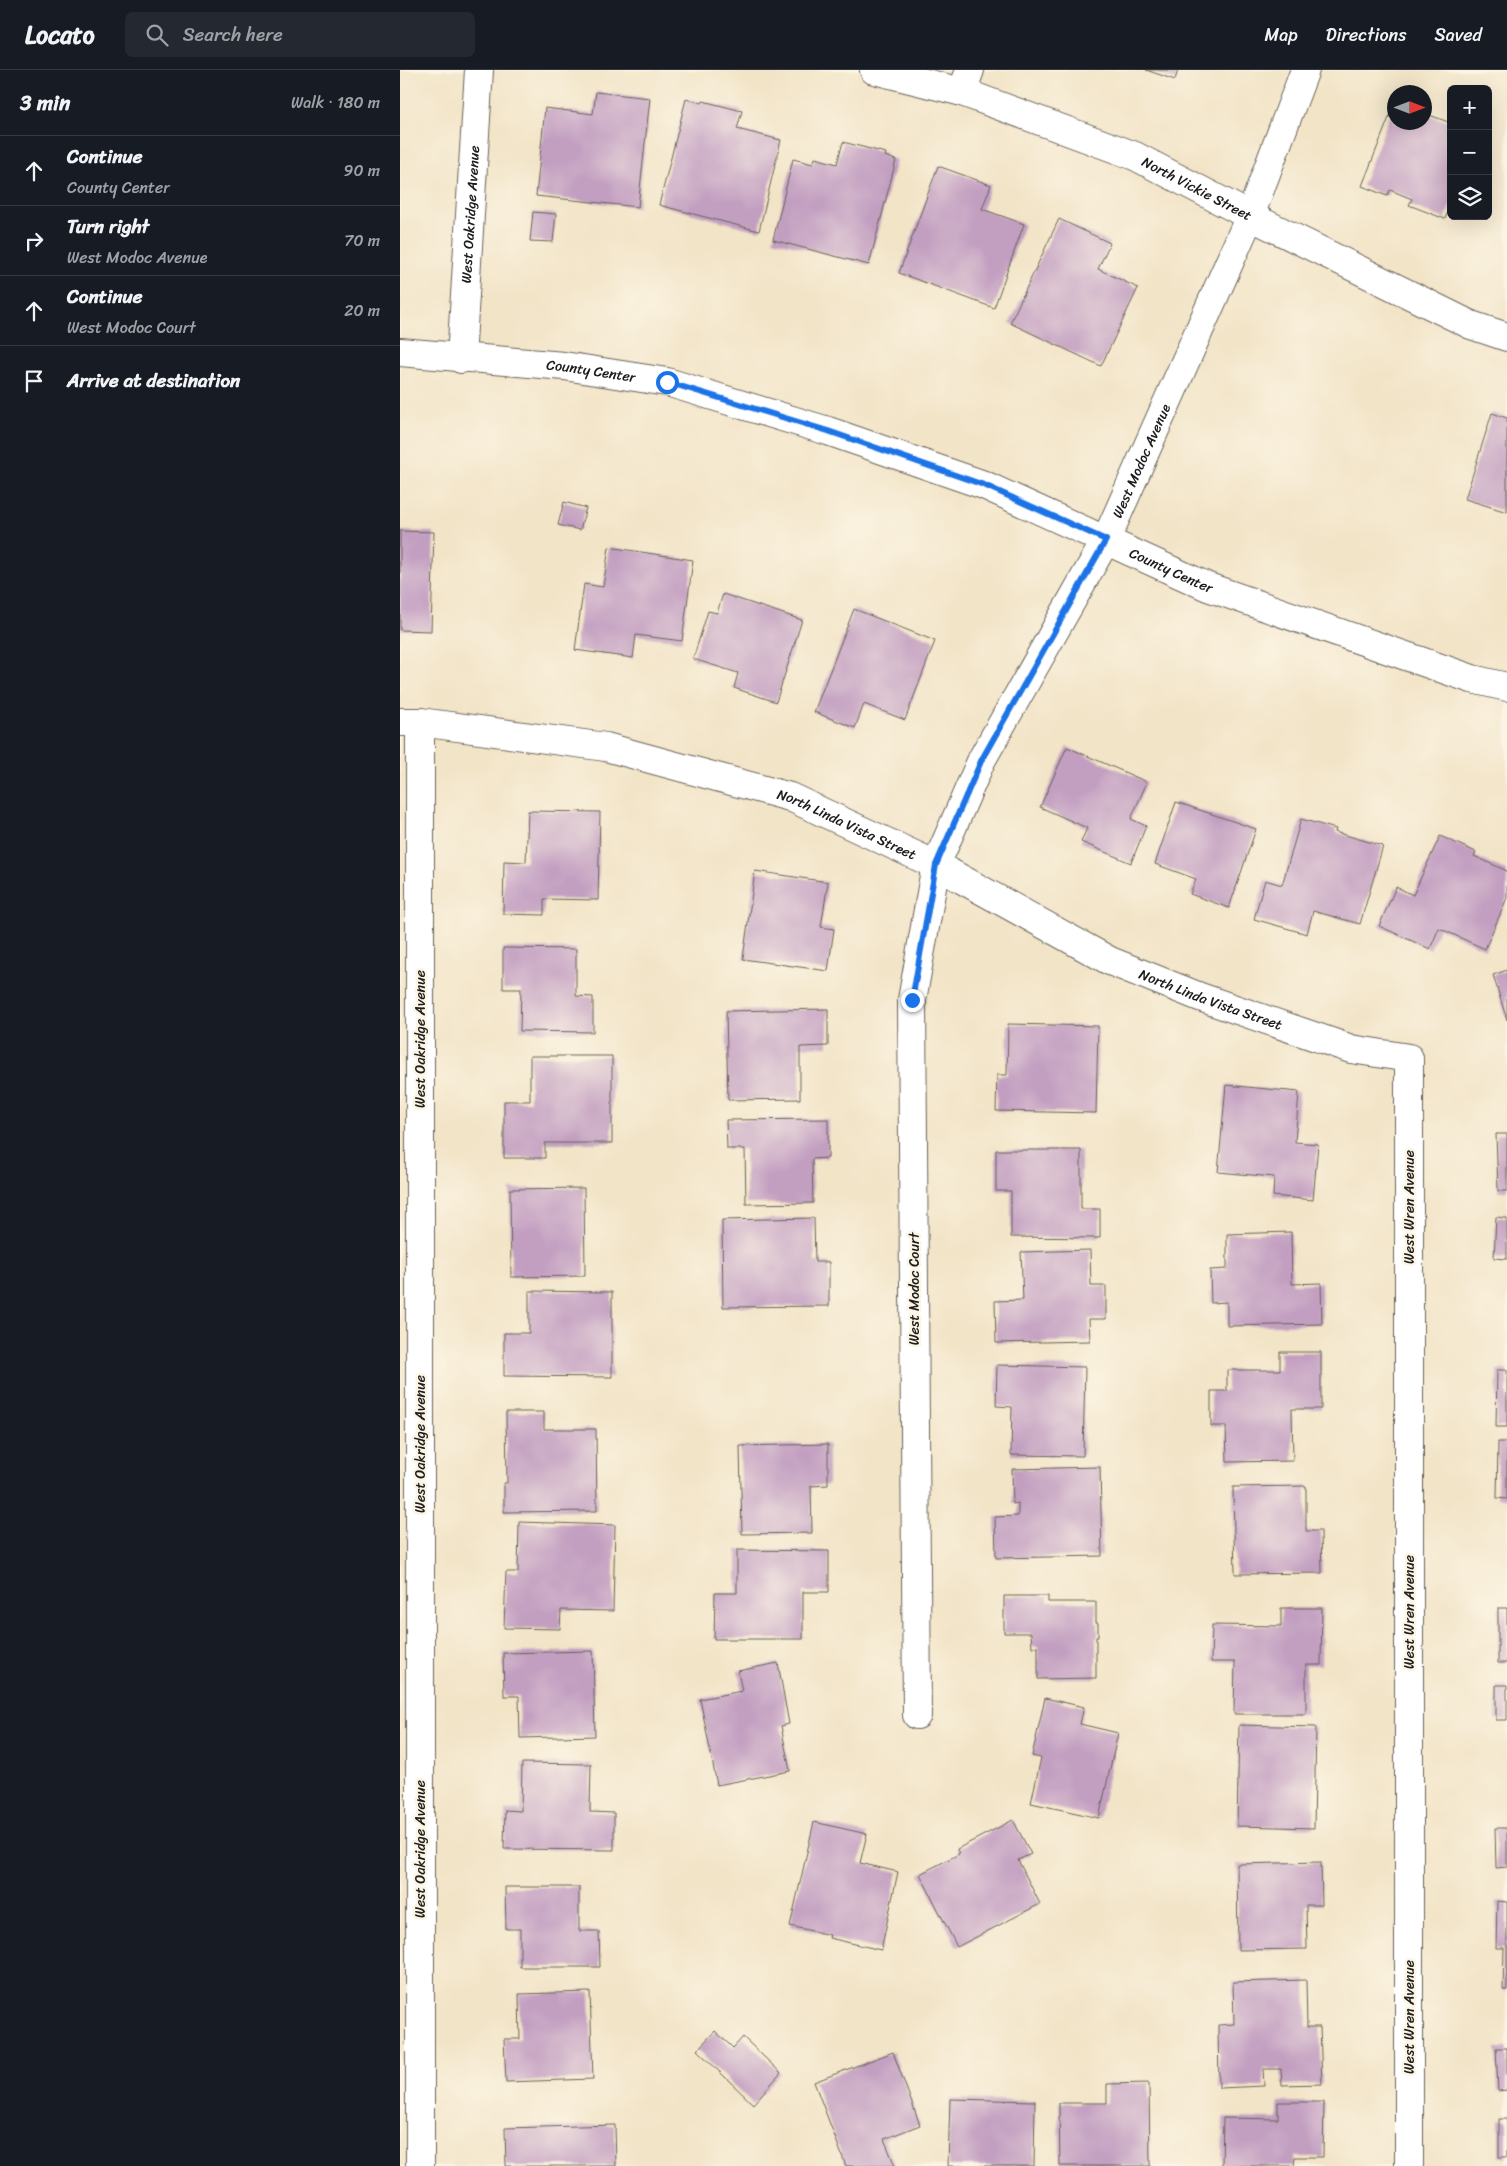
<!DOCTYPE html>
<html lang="en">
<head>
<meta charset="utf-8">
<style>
  :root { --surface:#171b24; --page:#242831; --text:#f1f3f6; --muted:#9ea1a6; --line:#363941 }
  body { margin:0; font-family:Sriracha,sans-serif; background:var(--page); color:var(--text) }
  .controls { position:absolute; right:15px; top:15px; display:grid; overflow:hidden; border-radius:8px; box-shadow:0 5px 20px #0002 }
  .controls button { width:45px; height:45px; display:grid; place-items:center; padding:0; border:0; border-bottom:1px solid var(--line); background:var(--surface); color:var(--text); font:25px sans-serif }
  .compass { position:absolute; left:987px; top:15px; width:45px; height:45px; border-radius:50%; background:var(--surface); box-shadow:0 5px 20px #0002; rotate:90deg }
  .stop { position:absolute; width:15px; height:15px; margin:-11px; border:4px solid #1a73e8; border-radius:50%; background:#fff }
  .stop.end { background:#1a73e8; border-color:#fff; box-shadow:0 1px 5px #0008 }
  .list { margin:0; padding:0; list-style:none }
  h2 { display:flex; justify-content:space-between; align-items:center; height:65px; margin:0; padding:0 20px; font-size:21px }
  h2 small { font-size:16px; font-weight:400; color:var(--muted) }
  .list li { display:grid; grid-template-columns:32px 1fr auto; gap:15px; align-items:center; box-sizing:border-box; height:70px; padding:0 20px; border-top:1px solid var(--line) }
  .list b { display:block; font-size:19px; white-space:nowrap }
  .list p { margin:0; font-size:16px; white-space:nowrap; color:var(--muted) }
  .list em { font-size:16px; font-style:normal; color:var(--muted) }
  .icon { flex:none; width:28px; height:28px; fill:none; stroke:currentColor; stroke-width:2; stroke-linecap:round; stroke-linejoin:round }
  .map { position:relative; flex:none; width:1107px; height:2096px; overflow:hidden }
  header { display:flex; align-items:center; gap:30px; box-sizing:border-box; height:70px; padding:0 25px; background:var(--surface); border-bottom:1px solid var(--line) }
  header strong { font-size:24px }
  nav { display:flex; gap:28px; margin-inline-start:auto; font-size:18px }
  .search { width:350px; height:45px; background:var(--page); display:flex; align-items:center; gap:12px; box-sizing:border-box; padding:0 18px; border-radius:8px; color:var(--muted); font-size:19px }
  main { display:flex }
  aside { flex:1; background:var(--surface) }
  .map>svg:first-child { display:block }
  .building { fill:#c29fc1 }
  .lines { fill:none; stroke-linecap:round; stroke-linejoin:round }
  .minor-casing { stroke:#676258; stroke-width:30 }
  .minor { stroke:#fff; stroke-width:28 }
  .route { stroke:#1a73e8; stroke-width:6 }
  .labels { text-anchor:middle; stroke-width:5; stroke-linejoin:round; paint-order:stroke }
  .street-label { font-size:14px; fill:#1c1c1c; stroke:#fcf5e5 }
</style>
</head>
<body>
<header>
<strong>Locato</strong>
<div class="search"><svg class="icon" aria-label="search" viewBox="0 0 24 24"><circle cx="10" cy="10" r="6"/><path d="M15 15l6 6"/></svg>Search here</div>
<nav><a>Map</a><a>Directions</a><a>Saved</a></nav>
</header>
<main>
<aside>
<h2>3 min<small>Walk · 180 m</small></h2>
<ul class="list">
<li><svg class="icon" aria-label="ahead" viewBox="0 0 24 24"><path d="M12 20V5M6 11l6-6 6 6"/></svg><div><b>Continue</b><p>County Center</p></div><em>90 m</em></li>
<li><svg class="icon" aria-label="right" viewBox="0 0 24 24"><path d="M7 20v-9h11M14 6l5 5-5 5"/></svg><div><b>Turn right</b><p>West Modoc Avenue</p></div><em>70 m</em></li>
<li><svg class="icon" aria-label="ahead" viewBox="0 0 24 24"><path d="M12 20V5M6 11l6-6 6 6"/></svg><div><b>Continue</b><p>West Modoc Court</p></div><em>20 m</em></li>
<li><svg class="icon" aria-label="arrive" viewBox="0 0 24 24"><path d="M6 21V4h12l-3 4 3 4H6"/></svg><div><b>Arrive at destination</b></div></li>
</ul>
</aside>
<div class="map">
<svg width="1107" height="2096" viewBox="0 0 1107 2096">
  <rect width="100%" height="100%" fill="#fcf5e5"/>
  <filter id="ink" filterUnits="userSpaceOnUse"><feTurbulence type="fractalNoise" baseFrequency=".02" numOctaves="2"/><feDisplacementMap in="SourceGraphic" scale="10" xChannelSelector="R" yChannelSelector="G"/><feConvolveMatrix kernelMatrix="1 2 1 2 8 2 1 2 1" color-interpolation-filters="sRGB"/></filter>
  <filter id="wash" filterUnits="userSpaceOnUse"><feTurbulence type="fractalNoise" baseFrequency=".0096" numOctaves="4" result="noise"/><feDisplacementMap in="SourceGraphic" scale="20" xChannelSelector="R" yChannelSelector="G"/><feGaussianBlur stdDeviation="1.12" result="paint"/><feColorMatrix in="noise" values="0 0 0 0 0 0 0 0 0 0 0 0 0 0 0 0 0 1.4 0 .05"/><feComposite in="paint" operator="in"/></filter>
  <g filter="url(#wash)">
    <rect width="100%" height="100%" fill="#f2e4c7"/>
    <g id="blocks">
      <!-- building -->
      <path class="building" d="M746 0H778L775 10Z
        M196 22 250 28 238 137 136 126 145 38 193 44Z
        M286 29 302 33 303 31 342 41 337 59 381 70 359 161 259 135Z
        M994 35V52H1024V43L1051 53V134L1045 149 1009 135 1012 129 990 120 987 126 962 116Z
        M443 72 486 83 485 86 496 90 469 195 373 170 393 89 413 94 415 88 437 94Z
        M538 96 591 115 582 139 624 154 594 238 499 203Z
        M133 142 156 144 153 172 130 171Z
        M659 149 710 173 698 199 738 218 701 296 610 253Z
        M1092 343 1107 348V442L1065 429Z
        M164 432 186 438 180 460 158 455Z
        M0 461 34 462 31 561 0 560Z
        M209 477 293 490 282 571 236 565 233 588 175 580 184 514 203 517Z
        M323 524 402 550 376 632 334 618 338 603 293 589 308 541 317 543Z
        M454 539 535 571 505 650 464 634 455 658 414 642Z
        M667 677 747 712 731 749 746 756 731 793 681 772 687 758 640 737Z
        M776 732 856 759 829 838 790 824 796 809 755 794Z
        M128 741 200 742 198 830 144 829V845L103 844 104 791 126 792Z
        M901 749 936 759 935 762 983 776 960 854 913 841 907 864 854 849 865 810 882 815Z
        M1040 766 1076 782 1074 786 1107 801V828L1085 879 1039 858 1030 879 979 856 996 817 1013 825Z
        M355 801 428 812 421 857 434 859 428 901 343 889Z
        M103 878 176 879V926L193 927V962L120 961 121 919H103Z
        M1107 900V950L1093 905Z
        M428 939V976L400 977V1029L328 1030 326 941Z
        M608 954 698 956 696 1043 596 1041 597 1005H607Z
        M130 986H212V1073H145V1088H104V1031H130Z
        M826 1015 899 1022 895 1072 918 1074 913 1130 873 1126 874 1107 818 1102Z
        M428 1049V1088L412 1089 413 1133 346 1134 345 1079H327L326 1050Z
        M1096 1064H1107V1121H1098Z
        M596 1080H681V1139H700V1168L611 1167V1121H596Z
        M184 1118 185 1206 111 1207 110 1119Z
        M1096 1147 1107 1148V1189L1094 1188Z
        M414 1148 415 1192H429V1236L323 1237 322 1150Z
        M891 1162 892 1214 921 1213 922 1254 827 1256V1232L811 1233 810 1200 827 1199V1164Z
        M690 1180 691 1216H706V1249H689L690 1271 596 1273 595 1231 623 1230 621 1182Z
        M129 1221 212 1222V1307L104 1306V1263H129Z
        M880 1282H921V1339H892L893 1391 827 1392 826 1356H811V1321H827V1300H880Z
        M597 1295 685 1297 683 1386 611 1385 612 1337 596 1336Z
        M1097 1300H1107V1357H1096Z
        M106 1342H144V1359H196L197 1441 104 1442V1413H107Z
        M1098 1372H1107V1429L1097 1428Z
        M428 1374V1415L411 1416 412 1463 342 1464 340 1376Z
        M700 1397 702 1486 596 1488 595 1447 618 1446V1433L613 1434 612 1399Z
        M906 1416V1461H921L922 1503 835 1504 833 1417Z
        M119 1452 215 1455 213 1541 161 1540 160 1559 104 1558 106 1502H118Z
        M337 1480 429 1481V1522H403V1569H314L315 1523H337Z
        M604 1526H648V1532H696V1553H698V1567H696V1608L638 1609V1577H632L631 1563H604Z
        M881 1538H922L921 1595H906V1644H834L835 1592H811L812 1555 881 1556Z
        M1098 1538H1107V1593H1098Z
        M193 1581 195 1666 120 1668 119 1626H104L103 1583Z
        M378 1593 389 1654 381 1656 390 1701 317 1715 300 1629 342 1621 338 1601Z
        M1096 1615H1107V1650H1096Z
        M645 1628 684 1637 680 1654 718 1663 699 1748 631 1733 641 1688 632 1686Z
        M839 1655 916 1657 914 1758 837 1756Z
        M122 1693 191 1694 190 1742 214 1743V1780L104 1779 105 1740 121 1741Z
        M613 1750 631 1784 618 1790 640 1834 557 1877 520 1804 559 1784 557 1779Z
        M414 1752 467 1764 460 1793 498 1802 481 1880 429 1868 430 1865 390 1856Z
        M1095 1758H1107V1797L1096 1798Z
        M921 1792 922 1835H906L907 1879 838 1880 837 1794Z
        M105 1817H179V1861H199L200 1897H120V1859H106Z
        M1097 1831 1107 1832V1920H1103L1104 1878H1096Z
        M906 1910 907 1957H920L922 2014 882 2015 881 1999H863L864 2016 819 2018 818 1955 834 1954 833 1912Z
        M190 1922 193 2009 106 2012 104 1969H120L119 1924Z
        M315 1961 333 1978 343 1967 381 2003 353 2034 297 1980Z
        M1096 1978H1107V2020L1098 2021Z
        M493 1982 520 2055 484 2069 495 2096H446L414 2012Z
        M749 2013 750 2096H660L659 2033H707V2014Z
        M550 2029 635 2031 634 2096H548Z
        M878 2032H924L923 2087H895L894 2096H822L823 2048 878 2049Z
        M1099 2049H1107V2087H1099Z
        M215 2055 216 2096H106L105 2058Z"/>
    </g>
  </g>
  <g filter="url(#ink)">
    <use href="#blocks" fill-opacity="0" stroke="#676258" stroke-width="1"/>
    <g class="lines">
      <!-- minor casing -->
      <g class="minor-casing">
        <g id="minor">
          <path id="s1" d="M474 0 562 22 735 86 850 146 1071 255 1107 267"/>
          <path d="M562 22 570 0"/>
          <path id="s2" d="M0 282 164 296 267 312 428 361 584 415 808 517 1072 609 1107 617"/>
          <path id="s3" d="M61 289 79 0"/>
          <path id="s4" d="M0 652H20L206 677 390 727 536 795 710 891 800 927 951 979 1009 988V2096"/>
          <path d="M20 652V2096"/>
          <path id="s5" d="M517 1645 512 930 536 795 582 689 706 470 850 146 905 0"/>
        </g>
      </g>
      <!-- minor -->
      <use href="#minor" class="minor"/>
    </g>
  </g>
  <g class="lines" filter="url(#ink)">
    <!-- route -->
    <path class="route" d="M267 312 428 361 584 415 706 470 582 689 536 795 512 930"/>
  </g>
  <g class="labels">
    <!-- street labels -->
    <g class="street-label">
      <text dy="5" stroke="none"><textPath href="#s1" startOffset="345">North Vickie Street</textPath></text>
      <text dy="5" stroke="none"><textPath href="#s3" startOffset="145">West Oakridge Avenue</textPath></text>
      <text dy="5" stroke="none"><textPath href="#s2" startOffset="192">County Center</textPath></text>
      <text dy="5" stroke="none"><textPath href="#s5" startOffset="1306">West Modoc Avenue</textPath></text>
      <text dy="5" stroke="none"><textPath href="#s2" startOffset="808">County Center</textPath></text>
      <text dy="5" stroke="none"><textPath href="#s4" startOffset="461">North Linda Vista Street</textPath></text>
      <text dy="5" stroke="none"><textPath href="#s4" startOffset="866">North Linda Vista Street</textPath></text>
      <text transform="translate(20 969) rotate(-90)" y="5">West Oakridge Avenue</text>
      <text transform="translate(1009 1137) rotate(-90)" y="5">West Wren Avenue</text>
      <text transform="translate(514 1219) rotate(-90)" y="5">West Modoc Court</text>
      <text transform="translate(20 1374) rotate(-90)" y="5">West Oakridge Avenue</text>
      <text transform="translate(1009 1542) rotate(-90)" y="5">West Wren Avenue</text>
      <text transform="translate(20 1779) rotate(-90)" y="5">West Oakridge Avenue</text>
      <text transform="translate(1009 1947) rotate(-90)" y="5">West Wren Avenue</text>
    </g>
  </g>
</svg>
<div class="controls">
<button>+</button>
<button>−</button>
<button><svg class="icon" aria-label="layers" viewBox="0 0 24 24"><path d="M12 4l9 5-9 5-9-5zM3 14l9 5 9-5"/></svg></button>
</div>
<svg class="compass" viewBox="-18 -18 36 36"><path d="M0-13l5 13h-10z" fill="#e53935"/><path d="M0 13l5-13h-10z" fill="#9ea1a6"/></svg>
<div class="stop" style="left:267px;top:312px"></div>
<div class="stop end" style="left:512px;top:930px"></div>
</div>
</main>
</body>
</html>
